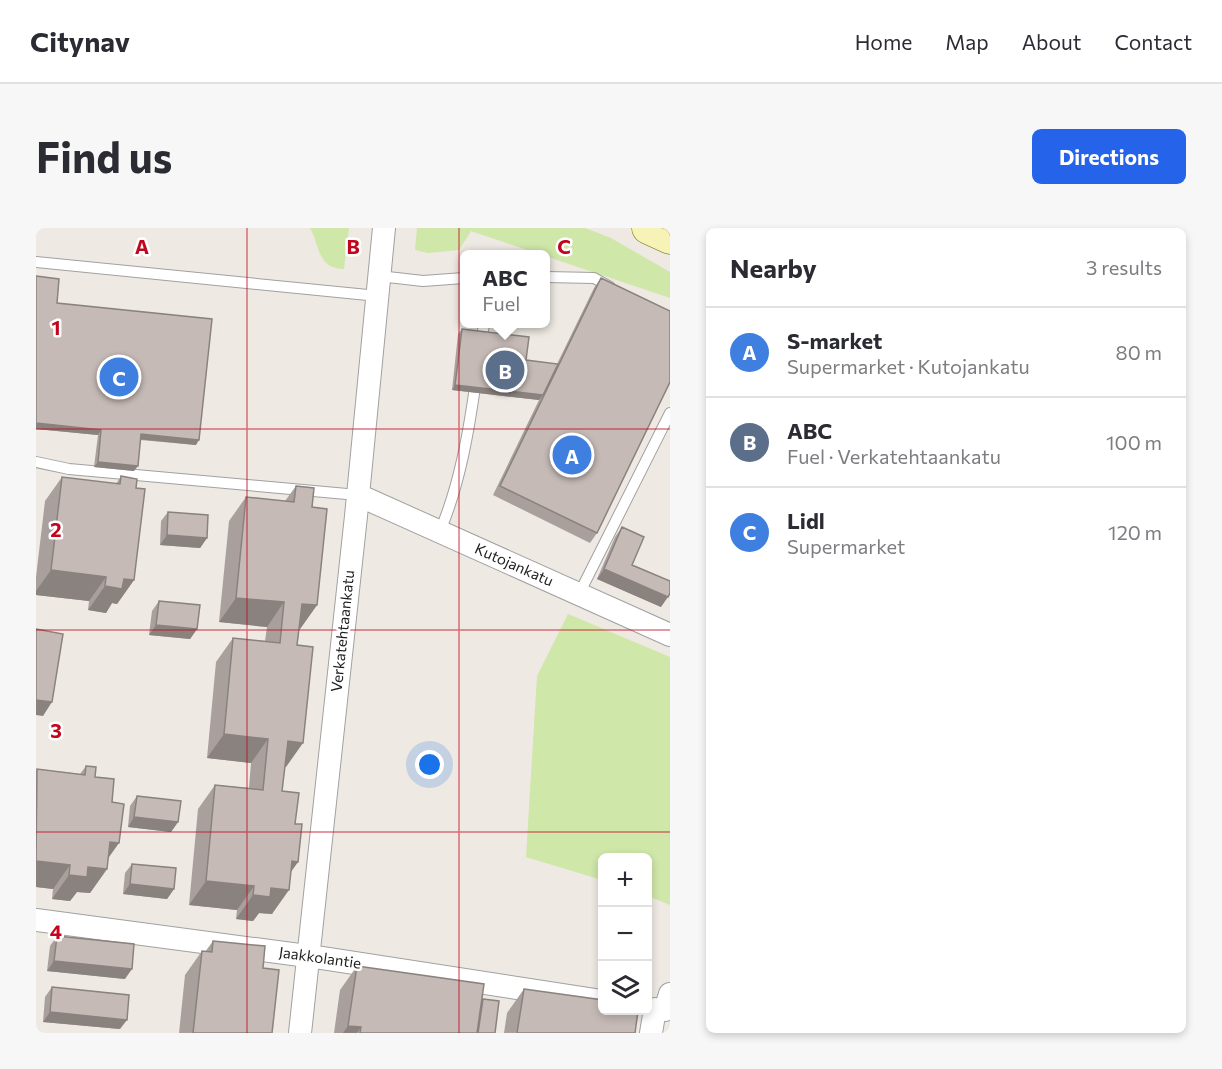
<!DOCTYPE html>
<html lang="en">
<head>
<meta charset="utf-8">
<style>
  :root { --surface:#fff; --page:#f7f7f7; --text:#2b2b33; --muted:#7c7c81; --line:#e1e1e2; --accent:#2563eb }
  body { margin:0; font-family:Commissioner,sans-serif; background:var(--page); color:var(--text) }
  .controls { position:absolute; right:18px; bottom:18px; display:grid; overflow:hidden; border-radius:9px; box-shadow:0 3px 9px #0003 }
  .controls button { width:54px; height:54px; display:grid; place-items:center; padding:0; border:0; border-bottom:2px solid var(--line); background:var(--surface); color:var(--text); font:30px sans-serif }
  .you { position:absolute; left:394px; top:537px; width:21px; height:21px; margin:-15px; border:4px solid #fff; border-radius:50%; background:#1a73e8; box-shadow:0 0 0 9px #1a73e833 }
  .badge { display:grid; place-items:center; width:39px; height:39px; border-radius:50%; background:var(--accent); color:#fff; font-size:20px; font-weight:700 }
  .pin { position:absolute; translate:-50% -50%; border:3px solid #fff; box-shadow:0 2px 6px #0006 }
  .popup { position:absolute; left:424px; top:22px; width:90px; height:78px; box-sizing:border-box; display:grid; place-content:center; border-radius:9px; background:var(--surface); filter:drop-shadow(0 2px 4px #0005); font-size:20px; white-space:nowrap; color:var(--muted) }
  .popup b { font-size:22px; color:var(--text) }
  .popup::after { content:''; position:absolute; left:50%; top:100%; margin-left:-12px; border:12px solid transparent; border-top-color:var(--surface) }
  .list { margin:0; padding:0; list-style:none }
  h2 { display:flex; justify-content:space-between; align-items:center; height:78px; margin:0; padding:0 24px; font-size:26px }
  h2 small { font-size:20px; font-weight:400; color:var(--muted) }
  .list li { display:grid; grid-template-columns:39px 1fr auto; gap:18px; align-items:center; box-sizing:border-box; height:90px; padding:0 24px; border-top:2px solid var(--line) }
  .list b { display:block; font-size:22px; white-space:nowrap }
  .list p { margin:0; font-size:20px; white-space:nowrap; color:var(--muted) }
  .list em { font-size:20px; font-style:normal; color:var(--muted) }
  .icon { flex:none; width:33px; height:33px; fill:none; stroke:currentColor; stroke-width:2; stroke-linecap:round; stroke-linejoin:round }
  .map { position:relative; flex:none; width:634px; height:805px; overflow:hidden; border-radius:9px }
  header { display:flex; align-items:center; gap:36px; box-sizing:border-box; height:84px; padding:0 30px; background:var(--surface); border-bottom:2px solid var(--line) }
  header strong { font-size:28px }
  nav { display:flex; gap:33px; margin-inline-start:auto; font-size:21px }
  .intro { display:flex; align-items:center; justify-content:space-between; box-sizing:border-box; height:144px; padding:0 36px }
  h1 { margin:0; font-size:42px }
  .button { padding:15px 27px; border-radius:9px; background:var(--accent); color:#fff; font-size:21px; font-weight:700 }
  main { display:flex; gap:36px; padding:0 36px }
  aside { flex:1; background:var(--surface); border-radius:9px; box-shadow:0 3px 9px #0003 }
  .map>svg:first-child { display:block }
  .grass { fill:#cfe7a9 }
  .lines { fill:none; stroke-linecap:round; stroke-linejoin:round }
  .service-casing { stroke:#a1a1a1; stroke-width:12 }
  .minor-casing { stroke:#a1a1a1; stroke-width:24 }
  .secondary-casing { stroke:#6f6e08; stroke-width:33 }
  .service { stroke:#fff; stroke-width:10 }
  .minor { stroke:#fff; stroke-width:22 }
  .secondary { stroke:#f7f3b7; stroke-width:32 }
  .wall { fill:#a9a09d }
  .shaded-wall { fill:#8a827f }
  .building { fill:#c5bab6; stroke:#8a827f; stroke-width:1.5 }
  .grid { fill:none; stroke:#c3061d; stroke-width:1.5; stroke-opacity:0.55 }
  .labels { text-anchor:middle; stroke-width:5; stroke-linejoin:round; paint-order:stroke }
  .street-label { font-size:15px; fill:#1d1d1d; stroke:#fff }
  .grid-label { font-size:20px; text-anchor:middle; font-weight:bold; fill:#c3061d; stroke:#fff; stroke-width:5; stroke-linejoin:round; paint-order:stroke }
</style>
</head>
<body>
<header>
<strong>Citynav</strong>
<nav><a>Home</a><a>Map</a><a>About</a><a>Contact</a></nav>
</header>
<div class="intro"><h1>Find us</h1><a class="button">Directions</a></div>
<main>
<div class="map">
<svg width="634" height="805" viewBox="0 0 634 805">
  <rect width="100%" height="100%" fill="#eee9e2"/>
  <!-- grass -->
  <path class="grass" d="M274 0H313L308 41C281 41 284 17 274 0Z
    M381 0H549L575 10 634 44V70L435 3 423 22 392 25 379 22Z
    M532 386 634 429V677L612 668V630H566V652L490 629 501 448Z"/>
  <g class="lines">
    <!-- service casing -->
    <g class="service-casing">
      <path id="service" d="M0 34 342 68
        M343 48 387 53 428 50
        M510 49 558 50 574 59
        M445 116 448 96
        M0 234 33 241 322 267
        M404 303C424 256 433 202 440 152
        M543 366 634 185"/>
    </g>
    <!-- minor casing -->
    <g class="minor-casing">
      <path id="minor" d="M322 267 634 407
        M0 692 286 730 566 773
        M629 782 634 766
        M264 805 320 288 348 0
        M615 805 619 781"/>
    </g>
    <!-- secondary casing -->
    <g class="secondary-casing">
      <path id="secondary" d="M612 0 634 10"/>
    </g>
    <!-- service -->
    <use href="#service" class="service"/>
    <!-- minor -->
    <use href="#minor" class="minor"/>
    <!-- secondary -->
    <use href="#secondary" class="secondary"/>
  </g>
  <!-- wall -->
  <path class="wall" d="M0 48 21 75 160 217 104 212 98 243 58 239 62 207 0 201Z
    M565 50 561 305 554 315 457 267 503 172 416 162 422 106 426 101 490 132 521 136 558 60Z
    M85 248 100 260 98 352 81 376 76 375 70 385 52 382 53 373 0 367V349L9 273 26 249 80 256Z
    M260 258 276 279 281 377 264 401H263L250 539H249L246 563 259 596 262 634 255 643 236 686 223 685 217 693 200 691 201 682 153 677 162 581 179 557 213 560 215 535 171 530 180 434 197 410 229 413 231 399 183 394 193 293 210 269 249 273Z
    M132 284 171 310 164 320 124 317 125 293Z
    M586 299 596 337 625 379 561 351 579 309Z
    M123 373 161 401 154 411 113 407 116 383Z
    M50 538 59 549 76 574 71 641 54 665 41 664 34 673 16 671 17 661 0 659V542L1 541 44 546Z
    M101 568 142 594 135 604 92 599 94 578Z
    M96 636 138 661 131 671 87 666 89 645Z
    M21 708 89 751 11 743 14 718Z
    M177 713 227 740 236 805H143L149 747 166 723 169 724Z
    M321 738 445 773 447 771 459 805H298L304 762Z
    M16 759 84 801 7 794 9 769Z
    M488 761 599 805H468L471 785Z"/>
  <!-- shaded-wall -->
  <path class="shaded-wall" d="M419 157 507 167 503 172 416 162Z
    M0 195 65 202 62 207 0 201Z
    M105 206 163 212 160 217 101 211Z
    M62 234 102 238 98 243 58 239Z
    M131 307 171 310 164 320 124 317Z
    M568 341 632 369 625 379 561 351Z
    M15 342 70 349 53 373 0 367V363Z
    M88 351 98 352 81 376 76 375 70 385 52 382 69 358Z
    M200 370 248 374 231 399 183 394Z
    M266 376 281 377 264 401 249 400Z
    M120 397 161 401 154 411 113 407Z
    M0 472 16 474 7 488 0 487Z
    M188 506 232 511 215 535 171 530Z
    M252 513 267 515 250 539 235 538Z
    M98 589 142 594 135 604 92 599Z
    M74 614 83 615 66 639Z
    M0 633 34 637 17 661 0 659Z
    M256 633 262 634 245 658Z
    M52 639 71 641 54 665 41 664 34 673 16 671 33 647Z
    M170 653 218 658 201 682 153 677Z
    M94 656 138 661 131 671 87 666Z
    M235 660 253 662 236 686 223 685 217 693 200 691 217 667Z
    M18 733 96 741 89 751 11 743Z
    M14 784 91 792 84 801 7 794Z
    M312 798 325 799 321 805H307Z"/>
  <!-- building -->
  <path class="building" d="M0 48 23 51 21 75 176 91 163 212 105 206 102 238 62 234 65 202 0 195Z
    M565 50 634 83V154L561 305 464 258Z
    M426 101 493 109 490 132 522 136 507 167 419 157Z
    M85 248 101 251 100 260 109 261 98 352 88 351 86 361 69 358 70 349 15 342 26 249 84 256Z
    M260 258 278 260 276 279 291 281 281 377 266 376 261 417 277 419 267 515 252 513 246 563 263 565 259 596H266L262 634 256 633 253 662 235 660 234 669 217 667 218 658 170 653 179 557 227 562 232 511 188 506 197 410 244 415 248 374 200 370 210 269 258 274Z
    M132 284 172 287 171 310 131 307Z
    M586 299 608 309 596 337 634 353V365L632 369 568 341Z
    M123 373 164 377 161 401 120 397Z
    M0 401 27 406 16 474 0 472Z
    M50 538 60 539 59 549 78 551 76 574 88 576 83 615 74 614 71 641 52 639 51 649 33 647 34 637 0 633 1 541 49 547Z
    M101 568 145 573 142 594 98 589Z
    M96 636 140 640 138 661 94 656Z
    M21 708 98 716 96 741 18 733Z
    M177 713 229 718 227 740 243 742 236 805H157L166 723 176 724Z
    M321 738 448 756 441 805H324L325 799 312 798Z
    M16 759 93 767 91 792 14 784Z
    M488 761 567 772V783H602L599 805H481Z
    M447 771 463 773 459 805H442Z"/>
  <!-- grid -->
  <path class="grid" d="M211 0V805M423 0V805M0 201H634M0 402H634M0 604H634"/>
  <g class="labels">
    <!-- street labels -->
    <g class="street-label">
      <text transform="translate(478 337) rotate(24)" y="5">Kutojankatu</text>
      <text transform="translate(307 403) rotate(-84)" y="5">Verkatehtaankatu</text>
      <text transform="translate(284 730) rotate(8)" y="5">Jaakkolantie</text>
    </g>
  </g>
  <g class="grid-label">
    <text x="106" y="26">A</text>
    <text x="317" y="26">B</text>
    <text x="528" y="26">C</text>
    <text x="20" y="107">1</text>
    <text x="20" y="309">2</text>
    <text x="20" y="510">3</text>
    <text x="20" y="711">4</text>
  </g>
</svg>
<div class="controls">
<button>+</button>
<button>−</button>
<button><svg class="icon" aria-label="layers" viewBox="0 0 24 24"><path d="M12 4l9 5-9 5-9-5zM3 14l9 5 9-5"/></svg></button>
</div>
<div class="you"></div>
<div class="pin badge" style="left:536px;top:227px;background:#3f7fe0">A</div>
<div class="pin badge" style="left:469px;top:142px;background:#5c6f8a">B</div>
<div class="popup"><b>ABC</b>Fuel</div>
<div class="pin badge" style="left:83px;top:149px;background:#3f7fe0">C</div>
</div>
<aside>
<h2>Nearby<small>3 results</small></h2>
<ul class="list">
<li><span class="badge" style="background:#3f7fe0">A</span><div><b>S-market</b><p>Supermarket · Kutojankatu</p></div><em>80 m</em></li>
<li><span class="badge" style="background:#5c6f8a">B</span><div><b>ABC</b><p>Fuel · Verkatehtaankatu</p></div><em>100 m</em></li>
<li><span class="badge" style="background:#3f7fe0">C</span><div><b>Lidl</b><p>Supermarket</p></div><em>120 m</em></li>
</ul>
</aside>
</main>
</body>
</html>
